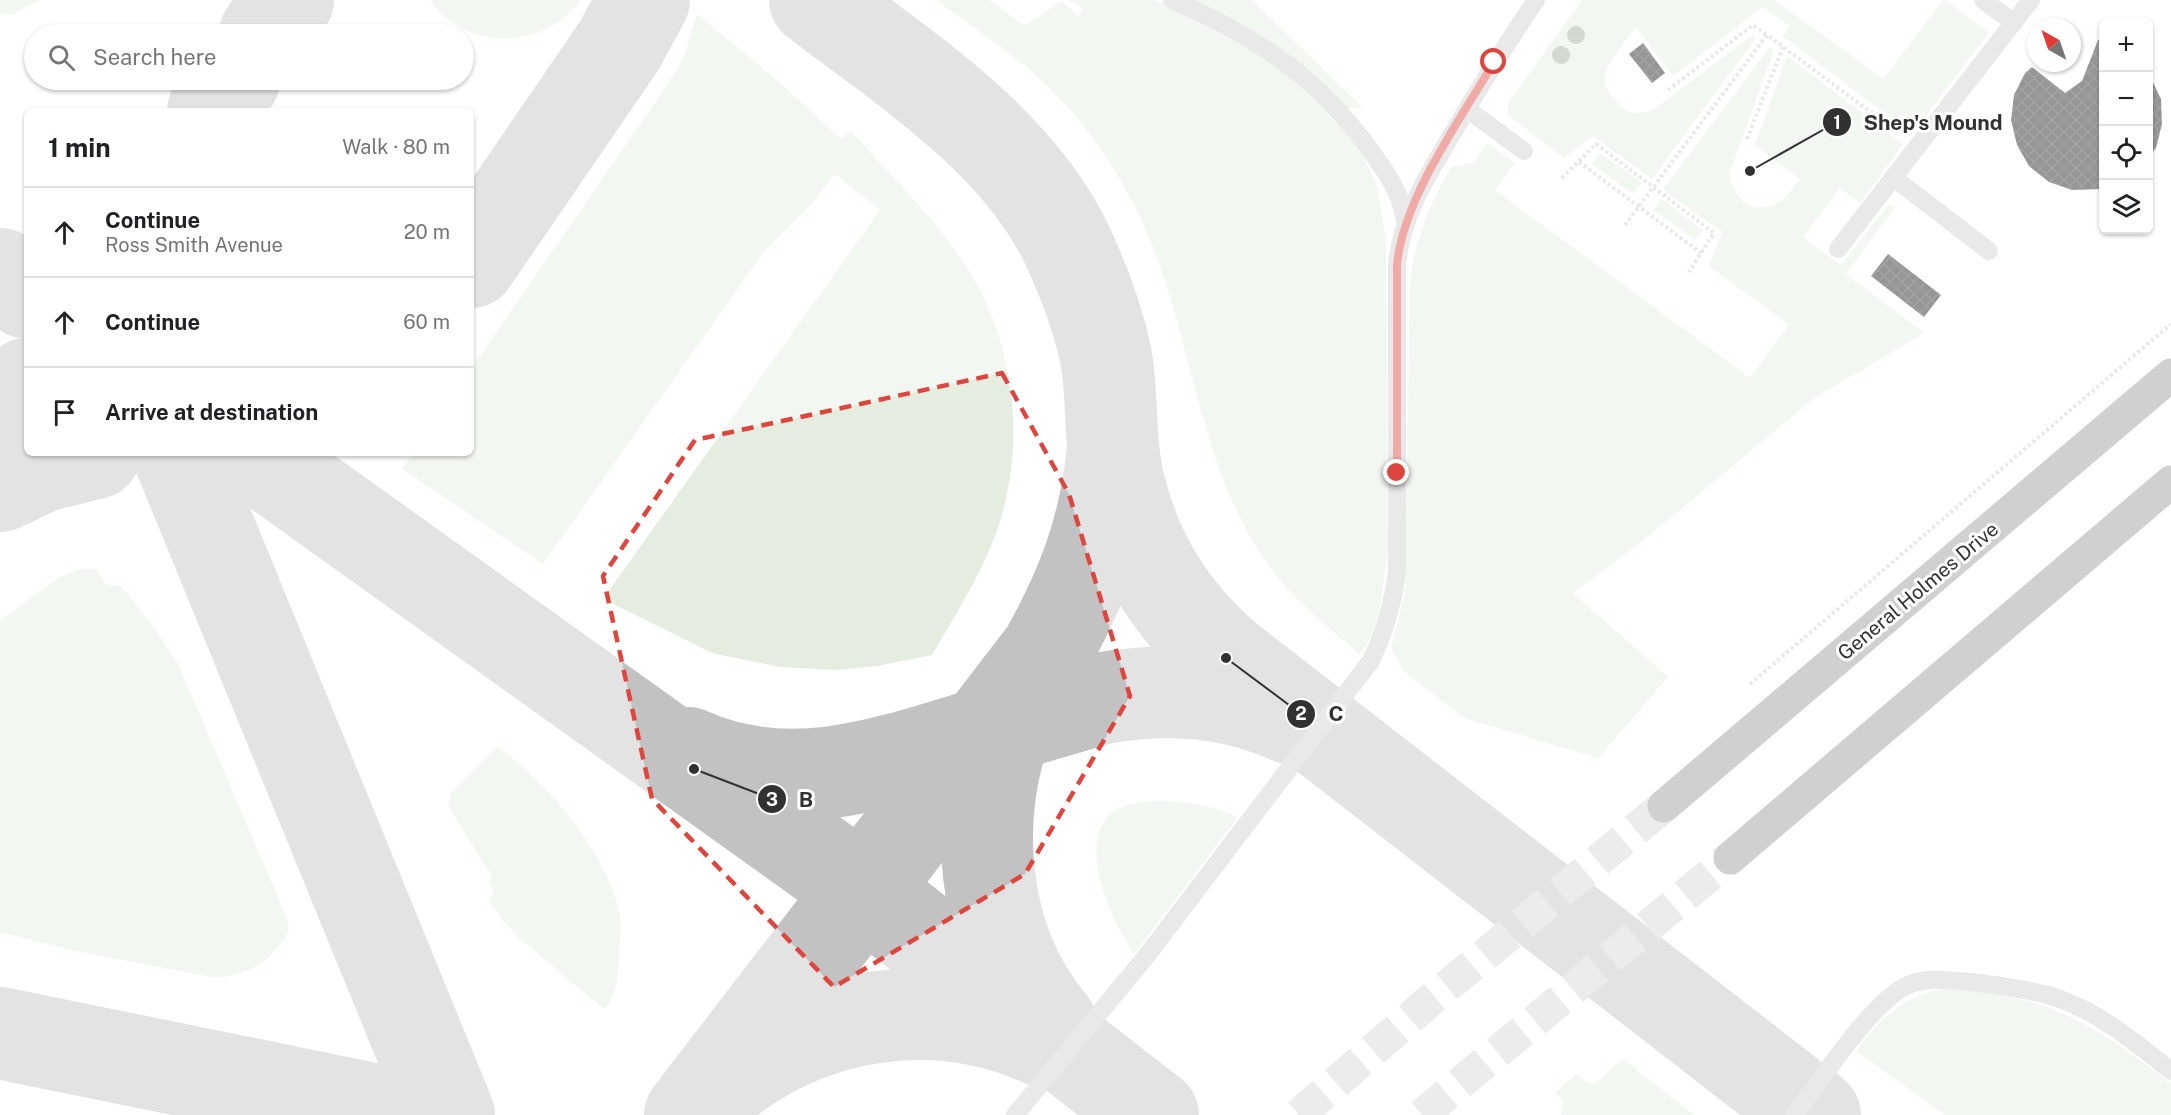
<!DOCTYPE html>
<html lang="en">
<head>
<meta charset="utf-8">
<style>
  :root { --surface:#fff; --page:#f6f6f6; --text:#202124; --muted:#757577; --line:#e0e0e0 }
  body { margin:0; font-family:"Public Sans",sans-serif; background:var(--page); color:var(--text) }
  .controls { position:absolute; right:18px; top:18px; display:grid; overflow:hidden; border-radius:9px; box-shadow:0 2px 4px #0004 }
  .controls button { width:54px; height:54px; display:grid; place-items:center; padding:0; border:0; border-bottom:2px solid var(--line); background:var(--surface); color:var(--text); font:30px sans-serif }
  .compass { position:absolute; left:2027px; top:18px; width:54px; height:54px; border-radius:50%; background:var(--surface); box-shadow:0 2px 4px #0004; rotate:320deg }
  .stop { position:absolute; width:18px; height:18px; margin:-14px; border:4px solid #de453d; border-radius:50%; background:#fff }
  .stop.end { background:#de453d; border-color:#fff; box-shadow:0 2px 6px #0008 }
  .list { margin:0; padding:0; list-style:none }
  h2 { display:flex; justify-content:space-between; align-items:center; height:78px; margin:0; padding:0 24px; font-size:26px }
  h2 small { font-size:20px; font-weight:400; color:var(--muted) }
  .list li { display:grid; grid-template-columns:39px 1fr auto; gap:18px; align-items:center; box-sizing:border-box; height:90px; padding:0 24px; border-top:2px solid var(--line) }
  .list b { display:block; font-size:22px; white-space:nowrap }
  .list p { margin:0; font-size:20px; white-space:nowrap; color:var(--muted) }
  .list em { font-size:20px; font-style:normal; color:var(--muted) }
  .icon { flex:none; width:33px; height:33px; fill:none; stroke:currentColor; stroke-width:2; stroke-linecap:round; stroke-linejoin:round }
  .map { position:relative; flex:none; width:2171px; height:1115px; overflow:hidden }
  .search { position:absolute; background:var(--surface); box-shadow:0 2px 4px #0004; left:24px; top:24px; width:450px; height:66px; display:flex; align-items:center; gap:15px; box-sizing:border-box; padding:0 21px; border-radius:33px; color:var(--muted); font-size:22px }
  .panel { position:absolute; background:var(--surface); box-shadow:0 2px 4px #0004; left:24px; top:108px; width:450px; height:348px; border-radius:9px }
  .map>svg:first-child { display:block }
  .green { fill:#e5ede0 }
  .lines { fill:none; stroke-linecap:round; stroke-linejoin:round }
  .taxiway { stroke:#c2c2c2; stroke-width:92 }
  .building { fill:url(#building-cross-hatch) }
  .highway-tunnel { stroke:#d6d6d6; stroke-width:33; stroke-dasharray:33 16; stroke-linecap:butt }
  .path { stroke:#cecece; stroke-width:4; stroke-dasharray:3 3; stroke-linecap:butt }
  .lane { stroke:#cecece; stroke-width:18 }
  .highway { stroke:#989898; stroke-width:33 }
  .tree { fill:#9eae96 }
  .route { stroke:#de453d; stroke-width:8 }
  .marked { fill:none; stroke:#de453d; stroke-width:4.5; stroke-dasharray:12 8; stroke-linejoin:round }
  .labels { text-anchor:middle; stroke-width:6; stroke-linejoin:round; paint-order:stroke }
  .street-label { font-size:20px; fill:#313131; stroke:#fff }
  .leader { fill:none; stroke:#313131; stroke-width:2 }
  .callout-dot { fill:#313131; stroke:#fff; stroke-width:2 }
  .mark-label { font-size:18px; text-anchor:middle; font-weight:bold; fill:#fff }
  .callout-label { font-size:21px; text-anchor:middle; font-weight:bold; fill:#313131; stroke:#fff; stroke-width:6; stroke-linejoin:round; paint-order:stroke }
</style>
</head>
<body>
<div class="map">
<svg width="2171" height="1115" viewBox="0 0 2171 1115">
  <defs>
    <pattern id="building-cross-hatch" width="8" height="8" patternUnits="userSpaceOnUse" patternTransform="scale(1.5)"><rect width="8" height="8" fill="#181818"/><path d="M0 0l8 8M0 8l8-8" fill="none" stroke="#313131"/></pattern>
  </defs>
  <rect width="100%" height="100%" fill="#fff"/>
  <!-- green -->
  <path class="green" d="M0 0H39L12 15 0 12Z
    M430 0H580C544 51 466 52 430 0Z
    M936 0H990L1024 26 1062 1 1078 16 1083 8 1068 0H1155L1226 32 1307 88 1348 133 1364 158 1377 186 1386 240 1388 550 1379 613 1371 636 1360 655C1328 627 1292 599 1267 563 1194 459 1193 328 1139 215 1116 166 1081 117 1041 80 1009 51 972 26 936 0Z
    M1187 0H1252L1363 108H1346Z
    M1582 0H1775L1883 79 1943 0H1946L1989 33 1912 134 1782 36 1790 26 1763 7 1673 76 1636 27C1626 41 1609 59 1605 75 1603 87 1608 92 1615 100 1627 115 1638 117 1656 108L1753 35 1756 38 1652 179 1593 136 1564 158 1508 115V103Z
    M697 14 779 82 841 139 851 131C890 175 934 217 966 266 1014 339 1026 438 1000 521 985 569 957 612 932 655L877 666 835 670 780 667 712 653 603 599 880 210 835 174 814 201 765 250 543 564 402 469 413 453H471V369L665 88 683 59Z
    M1770 47 1774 50 1730 172C1730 197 1753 217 1778 203 1787 198 1794 187 1800 179L1755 145 1787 56 1903 144 1860 203 1840 188 1803 237 1841 265 1884 210 1888 206H1896L1846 274 1924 333 1813 399 1645 539 1573 593 1668 677 1598 758 1464 718 1405 672 1391 648 1405 593 1410 282C1414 241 1431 202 1451 167L1474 162 1487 143 1515 163 1495 190 1750 378 1789 325 1709 266 1722 232 1667 193 1664 188Z
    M1600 153 1642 183 1633 194 1592 164Z
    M1662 199 1703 230 1695 240 1654 210Z
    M82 569H95L106 584 121 586 151 623 178 664 288 921 289 930 285 938 267 959 254 968 226 977H210L71 950 0 932V621L60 577Z
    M498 747C547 782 617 863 621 926 621 936 619 948 619 958 617 978 618 994 604 1009L518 937 503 921 489 900 494 893 489 881 492 876 448 806 450 794Z
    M1153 801C1184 801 1209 804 1238 817L1134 954C1112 921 1068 832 1122 807 1131 803 1143 802 1153 801Z
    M1943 989C2043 992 2095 1024 2171 1084V1115H1945L1856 1051C1880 1019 1902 997 1943 989Z
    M1623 1059 1694 1115H1561L1563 1100 1555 1093 1576 1074 1593 1085Z"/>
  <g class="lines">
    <!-- taxiway -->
    <path class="taxiway" d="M815 0C906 70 1018 140 1068 247 1085 284 1100 323 1107 363 1113 403 1109 445 1119 484 1136 555 1172 611 1226 658L1815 1115
      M265 34 288 0
      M213 111 234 80
      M471 262 619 46 644 0
      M0 274 27 293
      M0 424 27 384
      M178 453 449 1115
      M252 453 864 891 1153 1115
      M0 486 43 466 95 453
      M1011 714C971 814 979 939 1051 1024
      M688 753C783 796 875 767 968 738 1013 724 1058 711 1103 698 1166 687 1231 691 1290 718
      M0 1033 402 1115
      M729 1079C819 1011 936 994 1041 1040
      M690 1115 1046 652C1082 588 1104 531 1112 457"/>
  </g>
  <!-- building -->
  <path class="building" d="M2098 40 2104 42V189L2072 190 2049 182 2029 166 2017 145 2011 120 2014 95 2025 73 2032 67 2065 93 2082 81Z
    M1643 43 1665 73 1652 83 1629 54Z
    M2148 72 2161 99 2162 124 2156 148 2148 159Z
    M1888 254 1941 295 1924 317 1871 276Z"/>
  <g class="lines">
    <!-- highway-tunnel -->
    <path class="highway-tunnel" d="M1299 1115 1434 997 1664 806
      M1422 1115 1730 858"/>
    <!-- path -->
    <path class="path" d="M1668 90 1753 25 1767 35
      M1747 139 1783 47
      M1579 162 1701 253
      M1562 178 1596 144 1714 233 1689 272
      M1625 225 1767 35 1896 131
      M1750 684 2171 324"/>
    <!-- lane -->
    <path class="lane" d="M1172 0C1257 37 1319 77 1373 154 1389 176 1403 197 1405 224
      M1983 0 2014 23
      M1467 109 1524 151
      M1894 178 1989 251
      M1838 249 2031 0
      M1015 1115 1148 954 1370 662C1385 633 1393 604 1397 571V265C1401 216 1429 173 1454 131 1480 86 1507 43 1536 0
      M1794 1115C1820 1082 1869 1006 1904 987 1924 976 1948 980 1971 982 1996 985 2022 988 2047 995 2093 1007 2135 1042 2171 1071"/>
    <!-- highway -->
    <path class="highway" d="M1664 806 2171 375
      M1730 858 2171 482"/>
  </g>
  <!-- trees -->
  <g class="tree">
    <circle cx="1576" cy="35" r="9"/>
    <circle cx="1561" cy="55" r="9"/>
  </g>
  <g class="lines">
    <!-- route -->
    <path class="route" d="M1397 473V265C1403 198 1461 119 1494 62"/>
  </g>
  <!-- marked area -->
  <path d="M0 0H2171V1115H0ZM1002 373 1069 494 1130 696 1025 874 834 987 652 799 603 576 695 440Z" fill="#fff" fill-opacity=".55" fill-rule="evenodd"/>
  <path class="marked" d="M1002 373 1069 494 1130 696 1025 874 834 987 652 799 603 576 695 440Z"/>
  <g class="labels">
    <!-- street labels -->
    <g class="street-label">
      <text transform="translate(1918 591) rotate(-40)" y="7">General Holmes Drive</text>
    </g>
  </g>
  <!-- callouts -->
  <path class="leader" d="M1750 171L1837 122M1226 658L1301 714M694 769L772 799"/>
  <g class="callout-dot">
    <circle cx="1750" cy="171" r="6"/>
    <circle cx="1226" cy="658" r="6"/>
    <circle cx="694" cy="769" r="6"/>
    <circle cx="1837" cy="122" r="15"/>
    <circle cx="1301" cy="714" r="15"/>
    <circle cx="772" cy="799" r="15"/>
  </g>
  <g class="mark-label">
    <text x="1837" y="129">1</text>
    <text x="1301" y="720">2</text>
    <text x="772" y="806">3</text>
  </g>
  <g class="callout-label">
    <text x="1933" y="130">Shep's Mound</text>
    <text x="1336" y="721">C</text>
    <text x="806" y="807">B</text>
  </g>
</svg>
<div class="controls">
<button>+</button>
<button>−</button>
<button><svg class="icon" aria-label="locate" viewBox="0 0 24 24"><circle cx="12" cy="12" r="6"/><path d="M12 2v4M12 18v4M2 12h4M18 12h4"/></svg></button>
<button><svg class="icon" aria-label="layers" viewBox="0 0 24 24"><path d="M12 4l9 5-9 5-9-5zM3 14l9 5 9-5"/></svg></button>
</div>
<svg class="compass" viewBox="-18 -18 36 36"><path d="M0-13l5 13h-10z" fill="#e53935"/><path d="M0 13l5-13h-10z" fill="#757577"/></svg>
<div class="stop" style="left:1494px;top:62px"></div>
<div class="stop end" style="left:1397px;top:473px"></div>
<div class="search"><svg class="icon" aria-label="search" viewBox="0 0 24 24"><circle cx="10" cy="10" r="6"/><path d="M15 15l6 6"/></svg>Search here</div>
<section class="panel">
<h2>1 min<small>Walk · 80 m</small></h2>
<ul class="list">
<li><svg class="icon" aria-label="ahead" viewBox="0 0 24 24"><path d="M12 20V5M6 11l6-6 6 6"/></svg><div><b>Continue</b><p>Ross Smith Avenue</p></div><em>20 m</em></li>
<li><svg class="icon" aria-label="ahead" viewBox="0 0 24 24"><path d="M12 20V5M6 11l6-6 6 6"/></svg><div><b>Continue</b></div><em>60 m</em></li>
<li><svg class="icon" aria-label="arrive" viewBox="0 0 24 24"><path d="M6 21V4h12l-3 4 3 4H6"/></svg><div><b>Arrive at destination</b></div></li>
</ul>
</section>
</div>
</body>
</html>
